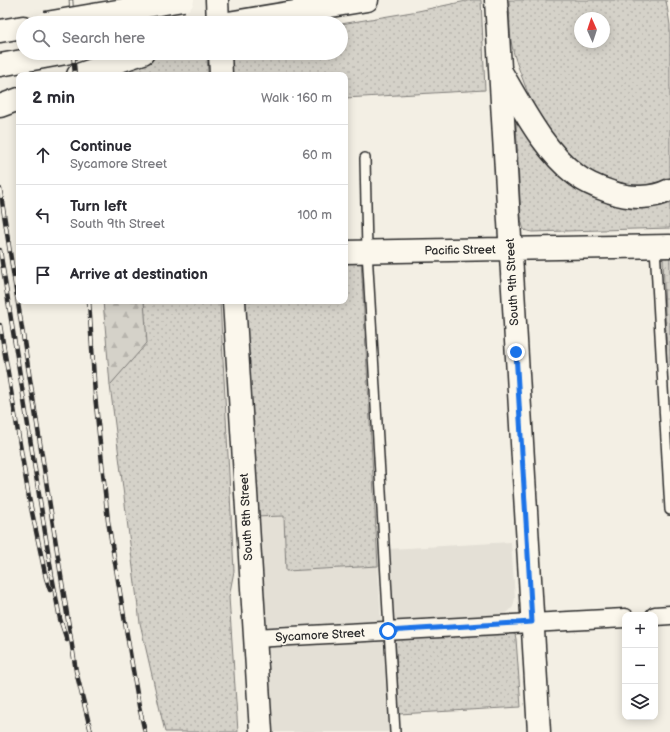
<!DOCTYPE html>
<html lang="en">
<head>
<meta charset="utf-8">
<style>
  :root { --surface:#fff; --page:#f2f2f3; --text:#2b2b33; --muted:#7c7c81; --line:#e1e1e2 }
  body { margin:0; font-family:"Balsamiq Sans",sans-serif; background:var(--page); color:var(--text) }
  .controls { position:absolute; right:12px; bottom:12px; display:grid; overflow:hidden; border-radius:8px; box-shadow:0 2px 10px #0003 }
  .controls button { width:36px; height:36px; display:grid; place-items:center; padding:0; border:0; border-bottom:1px solid var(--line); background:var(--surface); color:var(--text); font:20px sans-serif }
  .compass { position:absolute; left:574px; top:12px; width:36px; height:36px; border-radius:50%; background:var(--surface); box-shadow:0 2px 10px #0003; rotate:357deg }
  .stop { position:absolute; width:12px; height:12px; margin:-9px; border:3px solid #1a73e8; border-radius:50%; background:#fff }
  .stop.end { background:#1a73e8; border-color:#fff; box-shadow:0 1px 4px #0008 }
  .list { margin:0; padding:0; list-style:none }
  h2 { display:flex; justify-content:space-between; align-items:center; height:52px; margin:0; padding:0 16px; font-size:17px }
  h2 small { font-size:13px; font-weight:400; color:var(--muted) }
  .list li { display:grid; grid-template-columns:26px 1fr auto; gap:12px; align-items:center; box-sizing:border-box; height:60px; padding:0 16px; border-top:1px solid var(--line) }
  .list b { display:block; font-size:15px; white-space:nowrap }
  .list p { margin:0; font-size:13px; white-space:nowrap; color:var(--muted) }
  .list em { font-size:13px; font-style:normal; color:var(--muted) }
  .icon { flex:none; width:22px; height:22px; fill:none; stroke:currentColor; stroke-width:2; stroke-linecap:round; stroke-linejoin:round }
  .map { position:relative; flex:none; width:670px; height:732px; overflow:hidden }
  .search { position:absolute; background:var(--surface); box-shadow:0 2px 10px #0003; left:16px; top:16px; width:332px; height:44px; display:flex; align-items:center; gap:10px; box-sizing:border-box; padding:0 14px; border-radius:22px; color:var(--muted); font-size:15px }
  .panel { position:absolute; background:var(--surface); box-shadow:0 2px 10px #0003; left:16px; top:72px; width:332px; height:232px; border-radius:8px }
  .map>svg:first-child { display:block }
  .built { fill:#e4e0d6 }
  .grass { fill:url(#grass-dots); stroke:#807e7a; fill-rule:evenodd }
  .forest { fill:url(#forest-firs); stroke:#807e7a }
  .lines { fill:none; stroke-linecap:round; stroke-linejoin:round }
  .lane-casing { stroke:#2b2b2b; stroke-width:12 }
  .street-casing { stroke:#2b2b2b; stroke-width:21 }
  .secondary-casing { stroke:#2b2b2b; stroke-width:25 }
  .highway-casing { stroke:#2b2b2b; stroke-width:25 }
  .lane { stroke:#fbf7ec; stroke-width:9 }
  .street { stroke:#fbf7ec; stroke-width:18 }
  .secondary { stroke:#fbf7ec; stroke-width:22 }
  .highway { stroke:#fbf7ec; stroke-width:22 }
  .rail-casing { stroke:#2b2b2b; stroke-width:4.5 }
  .rail { stroke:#fbf7ec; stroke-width:3; stroke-dasharray:9; stroke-linecap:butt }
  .highway-bridge-casing { stroke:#2b2b2b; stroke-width:25; stroke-linecap:butt }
  .highway-bridge { stroke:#fbf7ec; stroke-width:22 }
  .route { stroke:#1a73e8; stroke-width:5 }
  .labels { text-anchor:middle; stroke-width:3.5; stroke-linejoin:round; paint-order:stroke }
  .street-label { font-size:12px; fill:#2b2b2b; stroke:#fbf7ec }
</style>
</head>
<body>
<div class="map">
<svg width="670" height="732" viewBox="0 0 670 732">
  <defs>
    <pattern id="grass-dots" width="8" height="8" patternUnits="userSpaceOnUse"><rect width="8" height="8" fill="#d5d2c9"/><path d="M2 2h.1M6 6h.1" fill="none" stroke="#b7b4ad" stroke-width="1.8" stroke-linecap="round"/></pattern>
    <pattern id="forest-firs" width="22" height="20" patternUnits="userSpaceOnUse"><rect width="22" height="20" fill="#d5d2c9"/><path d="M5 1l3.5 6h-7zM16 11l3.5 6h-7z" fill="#b7b4ad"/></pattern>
  </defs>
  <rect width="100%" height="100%" fill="#f3efe4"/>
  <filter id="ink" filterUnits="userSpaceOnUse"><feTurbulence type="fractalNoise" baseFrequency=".025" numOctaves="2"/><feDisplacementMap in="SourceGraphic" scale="8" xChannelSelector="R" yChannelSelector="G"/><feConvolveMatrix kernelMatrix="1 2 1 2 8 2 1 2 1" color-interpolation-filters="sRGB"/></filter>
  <g filter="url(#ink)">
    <!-- built -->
    <path class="built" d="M284 516 286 571 378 566 381 621 266 626 261 621 254 517Z
      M511 542 515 598 513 607 506 614 394 621 390 549Z
      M383 639 389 732H267L265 645Z"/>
    <!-- grass -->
    <path class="grass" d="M471 0H481L485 90 345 98V75H231V53H341V24L418 11Z
      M509 0H666L670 25V178C648 188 628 187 605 179 559 162 539 124 523 80 519 69 514 57 512 46 509 31 510 15 509 0ZM580 18H604V42H580Z
      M165 53H207L208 75H101V67Z
      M516 123 523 126 566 180 670 199V228L532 232 524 230 521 220Z
      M663 257H670V365H667Z
      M345 260H361L378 566 286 571 284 516 254 517 242 301H345Z
      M144 301H220L234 571 229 597 238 732H165L140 623 110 385 146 343Z
      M508 632 515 634 516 639 521 707 399 714 395 638Z"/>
    <!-- forest -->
    <path class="forest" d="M103 301H144L147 343 110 385Z"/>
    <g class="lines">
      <!-- lane casing -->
      <g class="lane-casing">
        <path id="lane" d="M365 158 367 251 395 732
          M655 247 670 510"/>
      </g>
      <!-- street casing -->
      <g class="street-casing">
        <path id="street" d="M655 616 670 615
          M254 638 625 618"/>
      </g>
      <!-- secondary casing -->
      <g class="secondary-casing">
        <path id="secondary" d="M217 0 218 23
          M496 0 539 732
          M220 53 221 75
          M345 252 670 246
          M234 301 261 732"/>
      </g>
      <!-- highway casing -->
      <g class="highway-casing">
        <path id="highway" d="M228 23 367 0
          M0 31 23 27
          M0 65 66 53
          M501 72C522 107 543 150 576 175 586 183 599 188 611 192 630 199 652 199 670 190
          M78 75 143 53
          M0 106 19 99"/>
      </g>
      <!-- lane -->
      <use href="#lane" class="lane"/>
      <!-- street -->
      <use href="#street" class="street"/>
      <!-- secondary -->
      <use href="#secondary" class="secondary"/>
      <!-- highway -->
      <use href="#highway" class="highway"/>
      <!-- rail casing -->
      <g class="rail-casing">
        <path id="rail" d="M71 0 72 23
          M73 53 75 75
          M0 189 76 671 91 732
          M0 250 52 576 60 619 67 640
          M89 301 95 395 108 521 139 706 145 732
          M0 325 29 498 46 578 50 590"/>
      </g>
      <!-- rail -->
      <use href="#rail" class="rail"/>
      <!-- highway-bridge casing -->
      <g class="highway-bridge-casing">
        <path id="highway-bridge" d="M46 23 183 0"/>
      </g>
      <!-- highway-bridge -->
      <use href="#highway-bridge" class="highway-bridge"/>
    </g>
  </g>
  <g class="lines" filter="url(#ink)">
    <!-- route -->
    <path class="route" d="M388 631 532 622 516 352"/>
  </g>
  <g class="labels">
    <!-- street labels -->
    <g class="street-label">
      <text transform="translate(460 250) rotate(-1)" y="4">Pacific Street</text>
      <text transform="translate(512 282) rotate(-93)" y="4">South 9th Street</text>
      <text transform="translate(246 517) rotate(-93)" y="4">South 8th Street</text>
      <text transform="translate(320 635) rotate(-3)" y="4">Sycamore Street</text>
    </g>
  </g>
</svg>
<div class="controls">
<button>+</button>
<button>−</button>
<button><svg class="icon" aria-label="layers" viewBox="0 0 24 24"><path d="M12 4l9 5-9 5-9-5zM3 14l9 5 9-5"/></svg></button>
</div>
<svg class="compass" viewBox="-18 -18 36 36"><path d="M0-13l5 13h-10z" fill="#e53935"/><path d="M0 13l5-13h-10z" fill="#7c7c81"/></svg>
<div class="stop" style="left:388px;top:631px"></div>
<div class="stop end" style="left:516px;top:352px"></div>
<div class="search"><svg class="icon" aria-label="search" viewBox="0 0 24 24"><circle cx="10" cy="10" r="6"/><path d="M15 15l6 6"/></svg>Search here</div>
<section class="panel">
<h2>2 min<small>Walk · 160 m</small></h2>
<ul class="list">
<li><svg class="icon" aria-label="ahead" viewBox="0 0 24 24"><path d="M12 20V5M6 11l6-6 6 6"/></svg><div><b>Continue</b><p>Sycamore Street</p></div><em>60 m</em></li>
<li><svg class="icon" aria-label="left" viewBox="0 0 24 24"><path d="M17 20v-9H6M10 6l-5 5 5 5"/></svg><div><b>Turn left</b><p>South 9th Street</p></div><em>100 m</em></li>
<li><svg class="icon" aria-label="arrive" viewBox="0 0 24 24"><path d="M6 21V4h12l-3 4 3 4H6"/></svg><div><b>Arrive at destination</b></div></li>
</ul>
</section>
</div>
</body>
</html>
